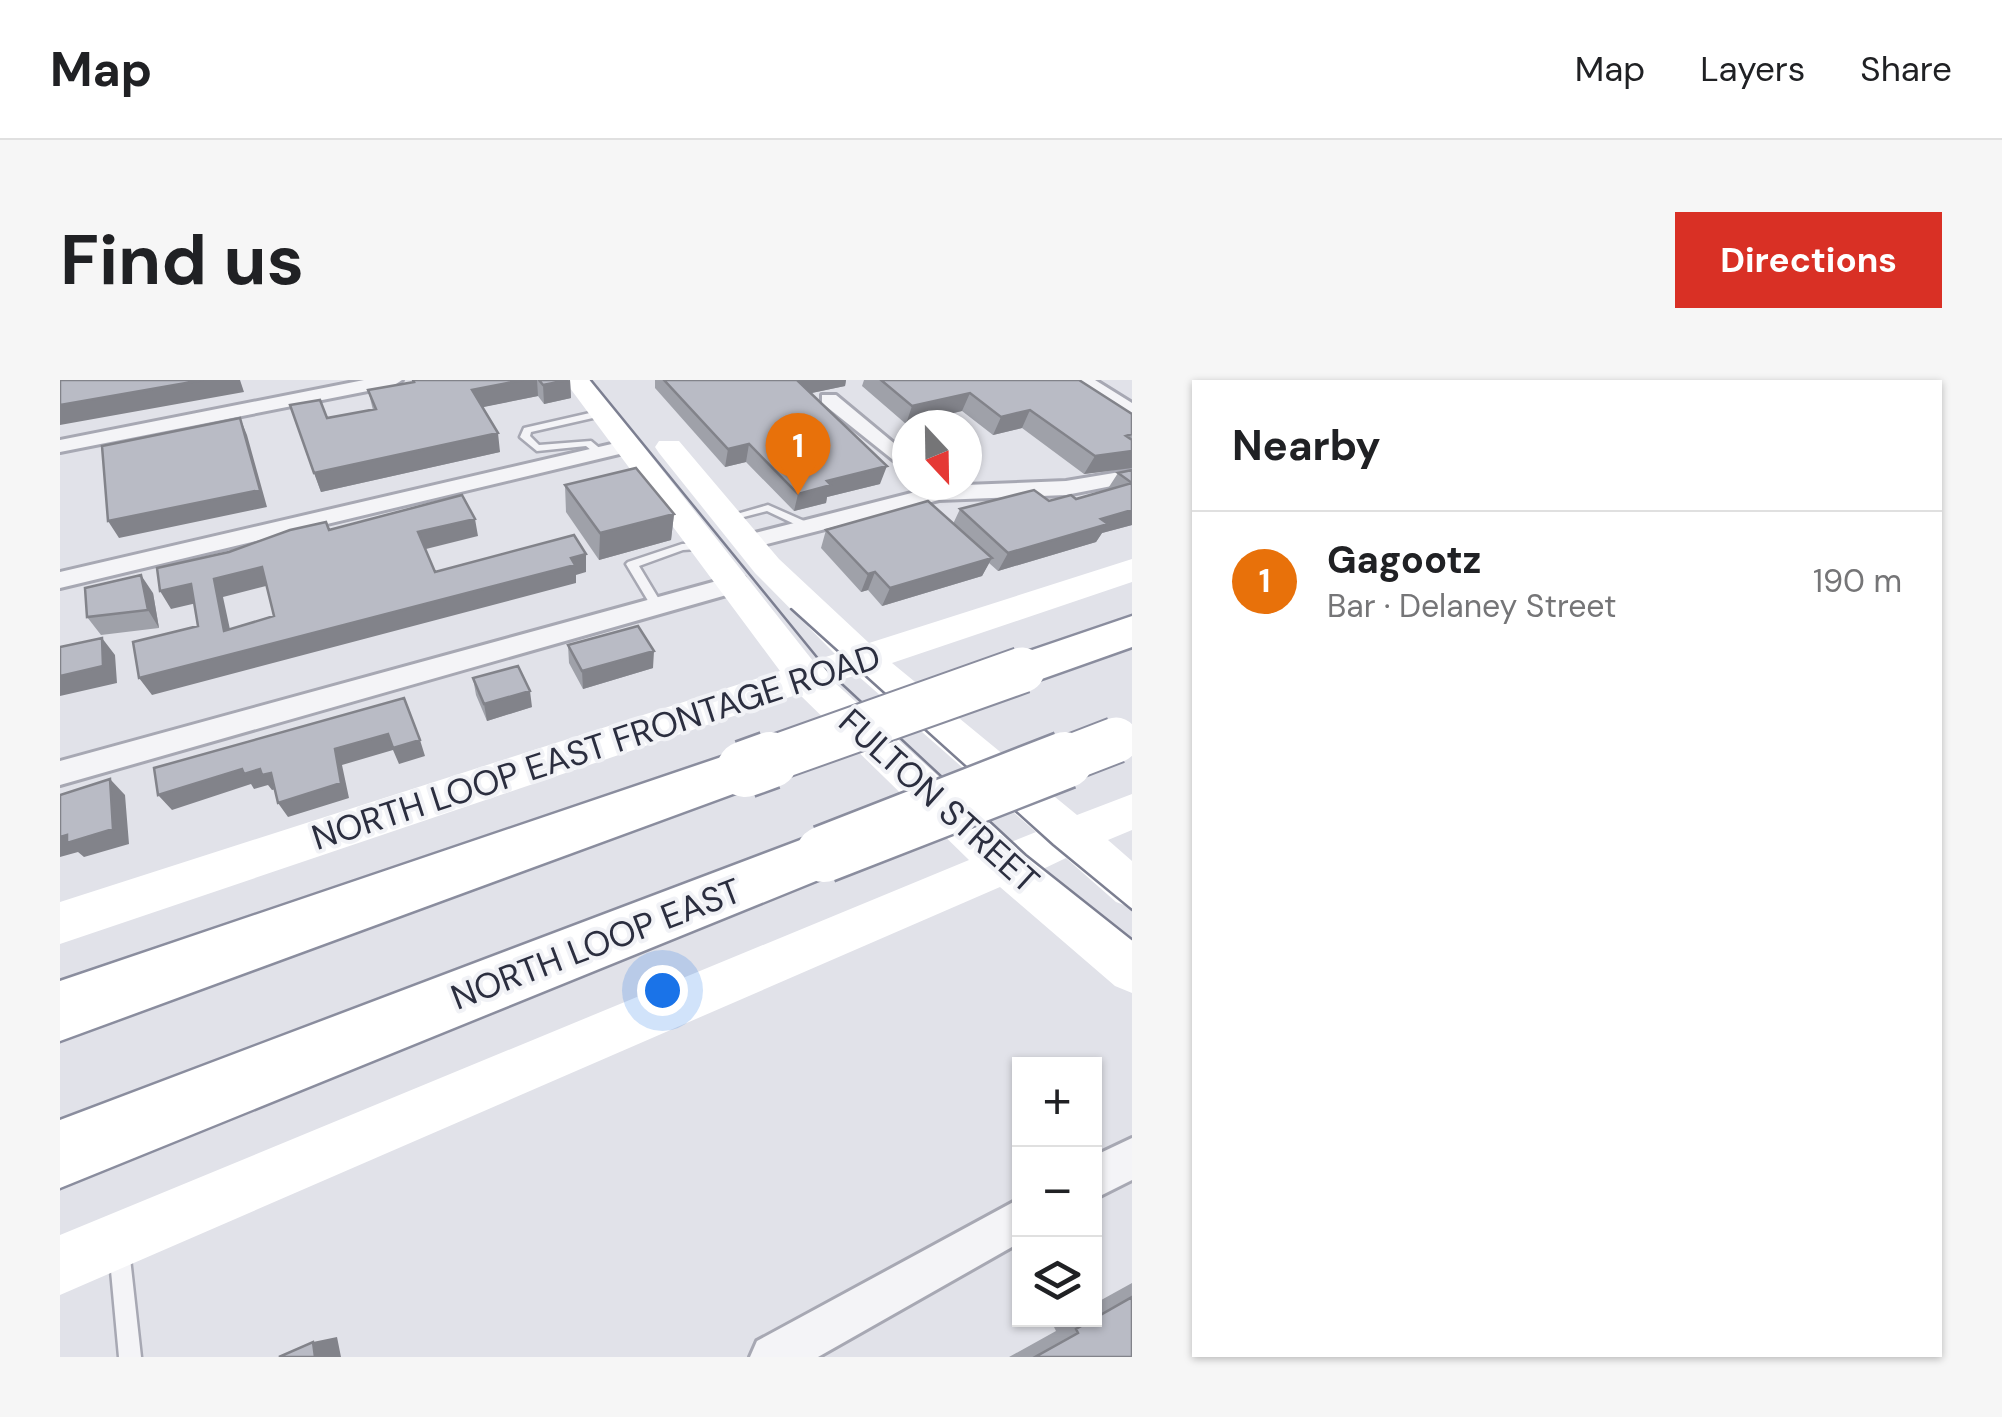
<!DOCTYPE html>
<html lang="en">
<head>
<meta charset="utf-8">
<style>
  :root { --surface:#fff; --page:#f6f6f6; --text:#202124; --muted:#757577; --line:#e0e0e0; --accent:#d93025 }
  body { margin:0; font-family:"DM Sans",sans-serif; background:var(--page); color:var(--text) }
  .controls { position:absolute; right:30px; bottom:30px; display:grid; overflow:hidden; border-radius:0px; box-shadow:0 2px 8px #0004 }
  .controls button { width:90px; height:90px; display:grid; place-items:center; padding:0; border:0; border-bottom:2px solid var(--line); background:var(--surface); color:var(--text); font:50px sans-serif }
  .compass { position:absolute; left:832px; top:30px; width:90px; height:90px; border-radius:50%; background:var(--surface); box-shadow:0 2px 8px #0004; rotate:158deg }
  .you { position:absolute; left:602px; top:610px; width:35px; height:35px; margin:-25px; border:8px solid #fff; border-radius:50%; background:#1a73e8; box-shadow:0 0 0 15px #1a73e833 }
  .badge { display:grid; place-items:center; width:65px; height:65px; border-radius:50%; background:var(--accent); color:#fff; font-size:32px; font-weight:700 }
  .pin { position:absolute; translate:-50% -82px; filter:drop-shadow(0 2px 5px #0008) }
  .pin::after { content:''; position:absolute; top:52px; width:35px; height:30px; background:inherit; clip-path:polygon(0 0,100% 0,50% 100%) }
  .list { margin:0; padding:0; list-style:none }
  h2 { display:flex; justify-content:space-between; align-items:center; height:130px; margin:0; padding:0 40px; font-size:42px }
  h2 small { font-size:32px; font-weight:400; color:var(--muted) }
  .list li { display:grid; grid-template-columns:65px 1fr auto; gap:30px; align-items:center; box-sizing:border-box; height:140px; padding:0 40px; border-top:2px solid var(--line) }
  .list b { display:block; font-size:38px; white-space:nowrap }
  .list p { margin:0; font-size:32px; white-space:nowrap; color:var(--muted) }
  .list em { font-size:32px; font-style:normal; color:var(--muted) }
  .icon { flex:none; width:55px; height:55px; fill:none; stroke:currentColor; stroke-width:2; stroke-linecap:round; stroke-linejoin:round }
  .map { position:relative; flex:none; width:1072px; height:977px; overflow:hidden; border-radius:0px }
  header { display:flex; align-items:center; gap:60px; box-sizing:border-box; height:140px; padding:0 50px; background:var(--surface); border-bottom:2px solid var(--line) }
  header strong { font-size:48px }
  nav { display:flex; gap:55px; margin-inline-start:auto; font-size:35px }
  .intro { display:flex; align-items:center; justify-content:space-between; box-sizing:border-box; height:240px; padding:0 60px }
  h1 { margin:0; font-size:70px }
  .button { padding:25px 45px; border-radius:0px; background:var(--accent); color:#fff; font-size:35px; font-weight:700 }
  main { display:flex; gap:60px; padding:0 60px }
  aside { flex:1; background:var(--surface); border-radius:0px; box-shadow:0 2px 8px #0004 }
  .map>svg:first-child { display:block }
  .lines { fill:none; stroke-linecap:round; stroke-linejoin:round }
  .lane-casing { stroke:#a7a8b3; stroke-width:5 }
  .street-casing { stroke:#a7a8b3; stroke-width:6 }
  .highway-casing { stroke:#8a8d9e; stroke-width:5 }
  .lane { fill:#f4f4f7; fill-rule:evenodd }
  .street { fill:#f4f4f7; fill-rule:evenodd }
  .secondary { fill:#fff; fill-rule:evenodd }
  .highway { fill:#fff; fill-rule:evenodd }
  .tram { stroke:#7c7f91; stroke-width:2.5 }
  .highway-bridge-far1-casing { stroke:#8a8d9e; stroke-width:49; stroke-linecap:butt }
  .highway-bridge-casing { stroke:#8a8d9e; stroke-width:61; stroke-linecap:butt }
  .highway-bridge-far1 { stroke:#fff; stroke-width:45 }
  .highway-bridge { stroke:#fff; stroke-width:56 }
  .wall { fill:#9fa1a9 }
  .shaded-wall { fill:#82838a }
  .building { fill:#b9bbc5; stroke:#82838a; stroke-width:2.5; fill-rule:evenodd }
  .labels { text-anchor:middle; stroke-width:8; stroke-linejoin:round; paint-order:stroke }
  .street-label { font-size:35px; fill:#2b2e3f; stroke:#f1f2f6 }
</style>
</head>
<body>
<header>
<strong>Map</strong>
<nav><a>Map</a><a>Layers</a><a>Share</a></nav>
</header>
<div class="intro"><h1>Find us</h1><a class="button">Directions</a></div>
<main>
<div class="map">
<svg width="1072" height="977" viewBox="0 0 1072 977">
  <rect width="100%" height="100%" fill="#e1e2e9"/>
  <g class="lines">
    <!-- lane casing -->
    <g class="lane-casing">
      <path id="lane" d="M543 30 548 33 546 35 471 52 470 56 479 65 531 61 543 71V75H537L526 66 477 71 460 57 464 48Z
        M708 125 751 144 752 146 743 148 707 131 668 141 663 138Z
        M647 163 652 166 651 168 623 170 579 186 603 226 601 229H593L566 184 568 182 622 164Z
        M59 859 66 862 69 869 81 977H59L49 869 52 862Z"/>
    </g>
    <!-- street casing -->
    <g class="street-casing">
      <path id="street" d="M304 0H342L333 6 0 72V60Z
        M1013 0H1035L1072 23V37Z
        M762 15H776L847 74V91L762 23Z
        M569 60 576 62V70L0 208V192Z
        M1072 90V102L1006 115 879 120 687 169 675 162 679 157 879 106 1006 101Z
        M675 196 684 198 687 204 684 210 0 405V381Z
        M1072 758V800L1034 819V776Z
        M959 819V863L758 977H690L697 961Z"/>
    </g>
    <!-- highway casing -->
    <g class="highway-casing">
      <path id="highway" d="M1072 236V267L962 306 946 301 939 290 946 279Z
        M685 369 703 375 710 389 703 403 0 661V601Z
        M764 451 783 458 791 474 783 490 0 808V740Z"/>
    </g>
    <!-- lane -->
    <use href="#lane" class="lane"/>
    <!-- street -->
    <use href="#street" class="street"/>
    <!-- secondary -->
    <path class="secondary" d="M504 0H531L753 281 775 274 695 193 599 73 595 67 599 61H619L719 179 809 263 1072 179V202L832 283 1017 435 1072 414V450L1048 460 1072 481V528L1056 522 1006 478 983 489 1072 560V613L1055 606 940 507 0 915V855L909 480 739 314 0 564V522L720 291ZM797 295 976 452 951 462 774 302Z"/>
    <!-- highway -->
    <use href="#highway" class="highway"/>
    <!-- tram -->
    <path class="tram" d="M531 0 769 292 966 475 1072 559
      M731 229 993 465 1072 530"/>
    <!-- highway-bridge-far1 casing -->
    <g class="highway-bridge-far1-casing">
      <path id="highway-bridge-far1" d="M703 382 962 290
        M999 382 1056 360"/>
    </g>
    <!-- highway-bridge casing -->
    <g class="highway-bridge-casing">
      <path id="highway-bridge" d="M685 389 710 380
        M764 474 1005 380"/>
    </g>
    <!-- highway-bridge-far1 -->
    <use href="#highway-bridge-far1" class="highway-bridge-far1"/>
    <!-- highway-bridge -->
    <use href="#highway-bridge" class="highway-bridge"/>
  </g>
  <!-- wall -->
  <path class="wall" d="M353 0H510L511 18 484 24 478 16 422 27 440 72 261 112 230 25 267 38 313 30 308 10 354 2Z
    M595 0H786L785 6 751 13 820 104 767 117 766 123 734 131 686 82 665 87 595 8Z
    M804 0H1019L1072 34V88L1024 94 962 48 933 55 902 31 846 44 802 6Z
    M1072 90V145L1042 153 1036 162 938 191 929 183 922 196 822 226 808 210 801 212 761 168 766 150 893 144 900 129 1016 119 1047 110 1058 93Z
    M505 105 614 134 611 160 539 180 506 132Z
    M93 213 99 248 41 255 27 237Z
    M508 265 593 288 523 309 509 283Z
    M413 298 472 327 427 341 416 315Z
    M1072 903V977H949L996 951 994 947 1007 940H1034V924Z"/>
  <!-- shaded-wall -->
  <path class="shaded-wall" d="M143 0H180L184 12 0 45V25Z
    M463 0H477L478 16 414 29 412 10Z
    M510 0 511 18 484 24 483 5Z
    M737 0H786L785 6 733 17Z
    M910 13 902 31 846 44 852 26Z
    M970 30 962 48 933 55 941 37Z
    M180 38 187 55 207 127 59 158 48 141Z
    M438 53 440 72 261 112 254 93Z
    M689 64 686 82 665 87 668 69Z
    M1072 71V88L1024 94 1035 76Z
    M827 86 820 104 767 117 766 123 734 131 738 114 767 101Z
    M1072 130V145L1042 153 1036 162 938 191 948 173 1041 139Z
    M614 134 611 160 539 180 540 153Z
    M415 139 418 156 362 170 358 152Z
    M526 174V192L516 195V203L92 315 79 298Z
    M932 178 922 196 822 226 830 208Z
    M202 187 210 205 163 217 174 268 164 251 154 199Z
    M815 192 808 210 801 212 808 194Z
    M81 195 93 213 99 248 88 230Z
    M131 204 141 222 111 229 100 211Z
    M42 258 55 275 57 303 0 316V296Z
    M594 271 593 288 523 309 522 291Z
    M470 311 472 327 427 341 424 324Z
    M328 354 360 360 365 376 339 384 333 370 282 385 289 418 228 437 218 423 275 369Z
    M182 389H200L211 393 221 408 212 410 208 405 194 409 191 404 112 430 98 415Z
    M50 399 65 415 69 464 24 477 18 472 0 477V457L7 455Z
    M277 957 281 977H255L253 962Z"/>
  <!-- building -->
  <path class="building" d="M0 0H143L0 25Z
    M353 0H463L412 10 438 53 254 93 230 25 260 20 267 38 316 29 308 10 354 2Z
    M479 0H508L483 5Z
    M604 0H737L827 86 767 101 771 105 738 114 689 64 668 69Z
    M821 0H1019L1072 34V54L1066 56 1072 60V71L1035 76 970 30 941 37 910 13 852 26Z
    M180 38 200 110 48 141 42 66Z
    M576 88 614 134 540 153 505 105Z
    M1072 90V103L1058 93Z
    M1072 103V130L1041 139 1048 144 948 173 900 129 974 110 989 121 1011 115 1016 119Z
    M402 115 415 139 358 152 375 192 514 155 526 174 511 178 515 185 79 298 73 262 138 246 131 204 100 211 97 188 169 172 230 150 266 142 269 150ZM202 187 214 236 164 251 154 199Z
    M868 121 932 178 830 208 815 192 808 194 766 150Z
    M81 195 88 230 27 237 25 208Z
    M578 246 594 271 522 291 508 265Z
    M42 258 43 286 0 296V267Z
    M458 286 470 311 424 324 413 298Z
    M344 318 360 360 333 368 328 354 275 369 281 403 218 423 211 393 202 395 200 389 184 394 182 389 98 415 94 388Z
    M50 399 53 449 7 463V455L0 457V415Z
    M1072 917V977H975L1018 953 1016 949Z
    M253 962 255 977H219Z"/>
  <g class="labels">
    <!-- street labels -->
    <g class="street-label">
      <text transform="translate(536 367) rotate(-18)" y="12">NORTH LOOP EAST FRONTAGE ROAD</text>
      <text transform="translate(879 421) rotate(42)" y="12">FULTON STREET</text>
      <text transform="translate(536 564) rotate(-21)" y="12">NORTH LOOP EAST</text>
    </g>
  </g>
</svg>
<div class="controls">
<button>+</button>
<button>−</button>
<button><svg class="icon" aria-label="layers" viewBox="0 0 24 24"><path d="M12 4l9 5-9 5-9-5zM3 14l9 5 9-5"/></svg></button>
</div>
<svg class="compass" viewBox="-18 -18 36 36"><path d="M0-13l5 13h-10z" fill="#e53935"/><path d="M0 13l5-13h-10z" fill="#757577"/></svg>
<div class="you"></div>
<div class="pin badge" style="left:738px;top:115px;background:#e8710a">1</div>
</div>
<aside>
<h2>Nearby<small></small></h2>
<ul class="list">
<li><span class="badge" style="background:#e8710a">1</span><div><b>Gagootz</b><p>Bar · Delaney Street</p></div><em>190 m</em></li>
</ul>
</aside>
</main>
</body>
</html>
